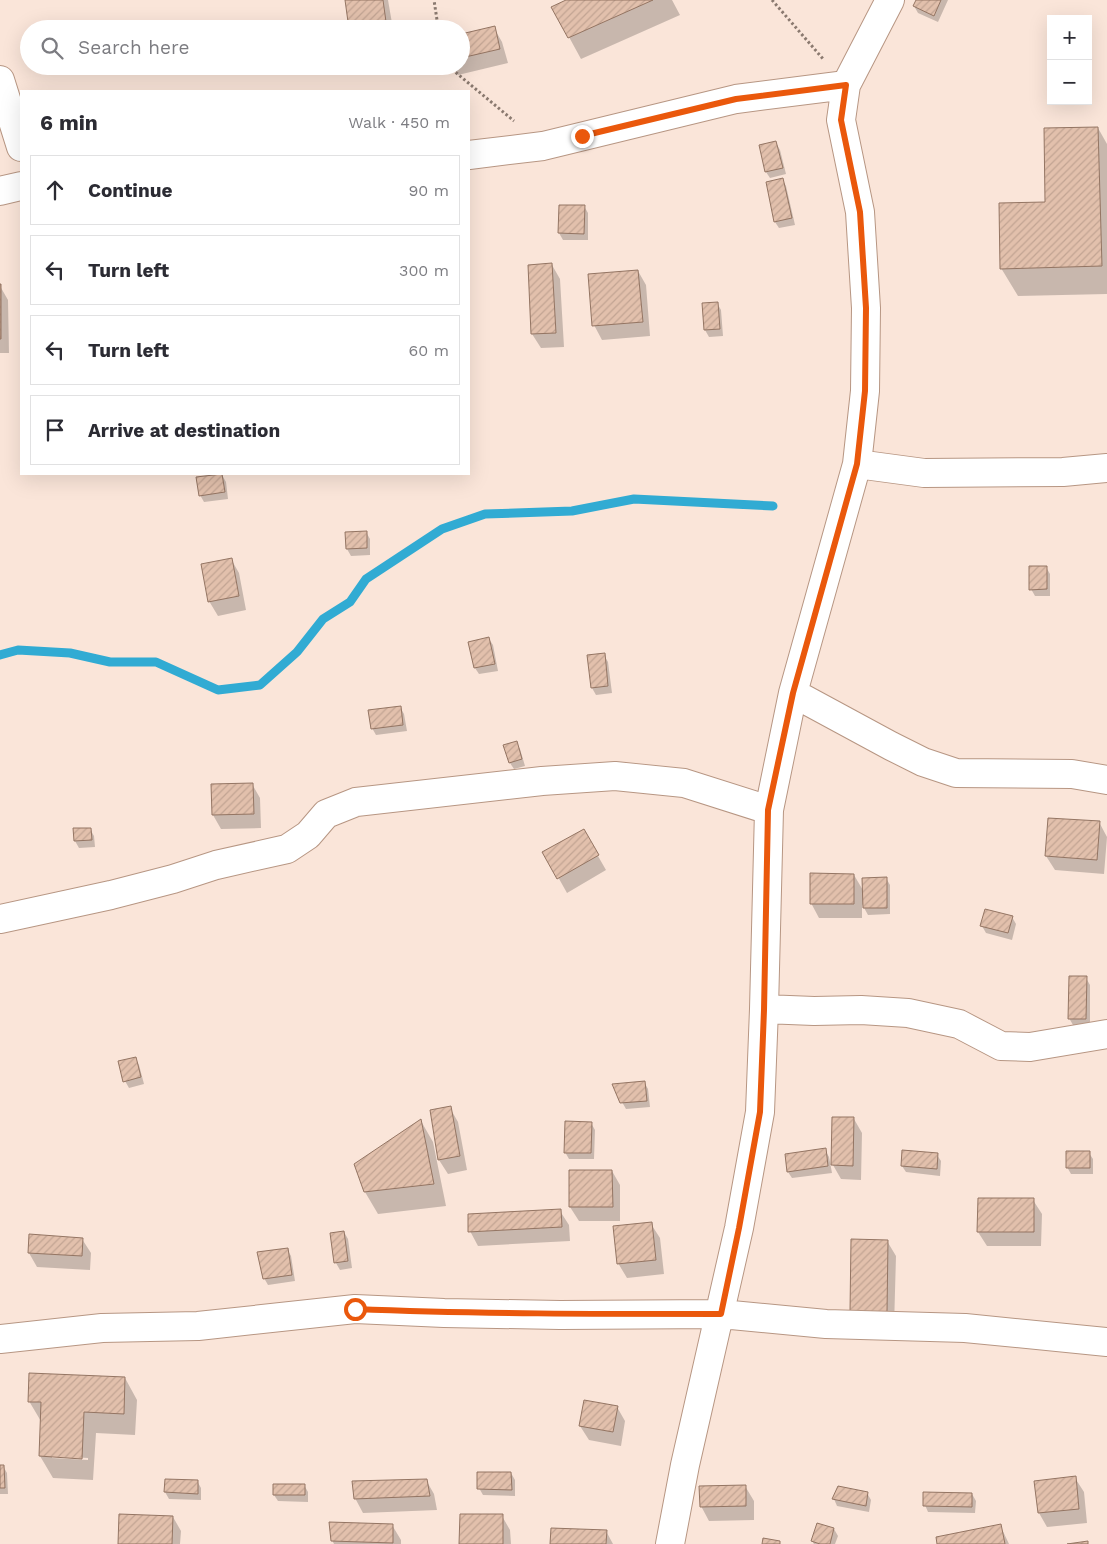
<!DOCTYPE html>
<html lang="en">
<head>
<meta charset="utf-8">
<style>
  :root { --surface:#fff; --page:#f2f2f3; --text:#2b2b33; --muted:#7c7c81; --line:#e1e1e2 }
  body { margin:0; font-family:"Work Sans",sans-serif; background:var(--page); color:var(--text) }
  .controls { position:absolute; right:15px; top:15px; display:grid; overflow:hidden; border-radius:0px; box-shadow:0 5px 20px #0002 }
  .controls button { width:45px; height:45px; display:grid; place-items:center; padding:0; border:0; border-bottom:1px solid var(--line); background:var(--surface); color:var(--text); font:25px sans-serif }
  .stop { position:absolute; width:15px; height:15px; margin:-11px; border:4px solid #ea580c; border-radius:50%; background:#fff }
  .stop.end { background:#ea580c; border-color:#fff; box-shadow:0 1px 5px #0008 }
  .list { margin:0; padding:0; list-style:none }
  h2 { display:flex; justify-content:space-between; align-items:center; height:65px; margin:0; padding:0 20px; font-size:21px }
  h2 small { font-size:16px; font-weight:400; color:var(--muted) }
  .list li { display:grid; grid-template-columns:32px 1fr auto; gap:15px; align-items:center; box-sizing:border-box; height:70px; margin:0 10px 10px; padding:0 10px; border:1px solid var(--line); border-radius:0px }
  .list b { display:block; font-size:19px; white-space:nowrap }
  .list em { font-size:16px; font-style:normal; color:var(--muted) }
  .icon { flex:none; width:28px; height:28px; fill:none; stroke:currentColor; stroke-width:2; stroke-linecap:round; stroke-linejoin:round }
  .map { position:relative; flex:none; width:1107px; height:1544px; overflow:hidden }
  .search { position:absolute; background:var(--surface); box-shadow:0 5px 20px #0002; left:20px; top:20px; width:450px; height:55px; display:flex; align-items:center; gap:12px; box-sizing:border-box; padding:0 18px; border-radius:28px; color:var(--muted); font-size:19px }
  .panel { position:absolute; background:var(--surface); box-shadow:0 5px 20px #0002; left:20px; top:90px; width:450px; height:385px; border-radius:0px }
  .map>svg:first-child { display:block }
  .shadow { fill:#0003; fill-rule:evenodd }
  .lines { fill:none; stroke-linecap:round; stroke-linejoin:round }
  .stream { stroke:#31abd3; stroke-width:9 }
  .building { fill:url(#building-hatch); stroke:#947563 }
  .minor-casing { stroke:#b79683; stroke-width:30 }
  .path { stroke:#8a796f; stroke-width:3; stroke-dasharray:2.5 2.5; stroke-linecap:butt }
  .minor { stroke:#fff; stroke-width:28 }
  .route { stroke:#ea580c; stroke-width:6 }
</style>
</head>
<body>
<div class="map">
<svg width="1107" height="1544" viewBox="0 0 1107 1544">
  <defs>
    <pattern id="building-hatch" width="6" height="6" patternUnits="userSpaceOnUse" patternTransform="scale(1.25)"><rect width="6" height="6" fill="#e2c0ac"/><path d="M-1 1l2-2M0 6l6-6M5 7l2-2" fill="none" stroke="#c2a493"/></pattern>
  </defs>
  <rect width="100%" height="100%" fill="#fae5d9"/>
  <!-- shadow -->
  <path class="shadow" d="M346 0H388L393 29H350Z
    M568 0H672L680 15 581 59 569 37Z
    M917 0H948L938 22 918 13 914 6Z
    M494 28 502 42 508 63 458 75 453 66H461V36Z
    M70 66H98L73 72Z
    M1098 128 1107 144V294L1018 296 1001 268Z
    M776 143 780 150 786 174 770 178 766 172Z
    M782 179 786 186 795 225 779 228 775 222Z
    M560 206H584L588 213V240H563L559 233Z
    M552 265 560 279 564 347 541 348 532 334 529 266Z
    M638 271 646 285 650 336 602 340 594 325Z
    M0 286 8 300 9 353H0Z
    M717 303 721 310 723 336 709 337 705 330 704 304Z
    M222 475 226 482 228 499 204 502 200 495Z
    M366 532 370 539V555L351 556 347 549Z
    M231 559 239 573 246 610 218 616 209 601Z
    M1046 567 1050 574V596H1035L1031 589Z
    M489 639 493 645 498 671 479 674 475 668Z
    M604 655 608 662 612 693 596 695 592 688Z
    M400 707 404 714 407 731 376 735 372 728Z
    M516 742 520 749 525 766 514 769 510 763Z
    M252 784 260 798 261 828 221 829 213 815Z
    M1099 822 1107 837 1104 874 1055 870 1046 856Z
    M90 829 94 836 95 847 79 848 75 841V830Z
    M583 830 606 870 567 893 544 852Z
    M854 875 864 892 886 878 890 885V914L868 915 862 904V918H819L811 903Z
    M1012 917 1016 924 1012 940 986 933 982 926Z
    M1086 978 1090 985V1026L1073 1025 1069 1018Z
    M135 1058 139 1065 144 1084 129 1088 125 1081Z
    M644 1082 648 1089 650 1107 626 1109 622 1102Z
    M450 1108 458 1122 467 1170 448 1174 439 1160Z
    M854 1119 862 1133 861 1180 841 1179 833 1165Z
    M421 1121 433 1142 446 1206 378 1214 365 1192 355 1165Z
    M591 1123 595 1130 594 1159H569L565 1152Z
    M825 1150 829 1157 832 1173 792 1178 788 1172Z
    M1089 1153 1093 1159V1174H1071L1067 1167Z
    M937 1155 941 1161 940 1176 906 1172 902 1166Z
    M612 1171 620 1185V1221H579L570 1207Z
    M1033 1200 1042 1214 1041 1246H987L978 1232Z
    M560 1211 569 1225 570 1241 478 1246 470 1231Z
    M651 1224 660 1238 664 1274 627 1278 618 1263Z
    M344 1232 348 1239 352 1268 340 1270 336 1263 332 1234Z
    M82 1239 91 1253 90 1270 37 1267 29 1253Z
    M887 1241 896 1256 894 1327 859 1326Z
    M287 1249 291 1256 295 1281 268 1285 264 1278Z
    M125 1378 137 1400 135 1435 96 1433 93 1480 53 1478 40 1456 42 1423 29 1401ZM52 1456 88 1458V1460L52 1458Z
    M617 1407 625 1421 621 1446 589 1440 580 1426Z
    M0 1466H3L7 1473 8 1494H0Z
    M511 1473 515 1480V1496L483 1495 479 1488Z
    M1075 1478 1084 1492 1087 1523 1047 1527 1039 1513Z
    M166 1480 197 1481 201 1488V1500L169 1499 165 1492Z
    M426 1480 434 1494 437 1510 363 1513 355 1498Z
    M304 1485 308 1492V1502L278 1501 274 1495Z
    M745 1486 754 1501V1520L709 1521 701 1506Z
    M867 1493 871 1500 869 1512 837 1506 834 1499Z
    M972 1494 976 1501 975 1513 928 1512 925 1505Z
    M502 1516 510 1530 511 1544H460Z
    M173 1517 181 1531 180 1544H119Z
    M392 1525 401 1540V1544H334L332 1540Z
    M1000 1525 1009 1544H939Z
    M834 1529 838 1536 835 1544H814L812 1541Z
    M606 1531 613 1544H551Z"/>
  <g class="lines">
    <!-- stream -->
    <path class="stream" d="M0 655 18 650 70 653 110 662H156L218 690 260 685 297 652 323 619 350 602 366 579 442 529 485 514 572 511 634 499 773 506"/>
  </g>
  <!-- building -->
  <path class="building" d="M345 0H383L387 29H349Z
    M566 0H653L568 38 551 7Z
    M916 0H941L934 16 913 6Z
    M97 21 99 29H66Z
    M495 26 500 49 461 58V34Z
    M1098 127 1102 266 1000 269 999 203 1045 202 1044 128Z
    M776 141 783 168 765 172 759 145Z
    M783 178 792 218 774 222 766 182Z
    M559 205H585L584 234 558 233Z
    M552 263 556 333 531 334 528 265Z
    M638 270 643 322 592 326 588 274Z
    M0 284H1V339H0Z
    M718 302 720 329 704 330 702 303Z
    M222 474 225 492 199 496 196 477Z
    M367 531V548L346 549 345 532Z
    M232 558 239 596 208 602 201 564Z
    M1029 566H1047V589L1029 590Z
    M489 637 495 664 474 668 468 642Z
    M605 653 608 686 591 688 587 655Z
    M401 706 403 725 371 729 368 710Z
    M517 741 522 759 509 763 503 745Z
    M253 783 254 814 212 815 211 784Z
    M1048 818 1100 821 1097 860 1045 856Z
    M73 828H91L92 840 74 841Z
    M584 829 599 855 557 879 542 852Z
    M810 873 854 874V904H810Z
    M887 877V908H863L862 878Z
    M985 909 1013 916 1008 933 980 926Z
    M1069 976H1087L1086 1019H1068Z
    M136 1057 141 1077 123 1082 118 1061Z
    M645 1081 647 1101 620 1103 612 1084Z
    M451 1106 460 1156 438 1160 430 1110Z
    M832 1117H854L853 1166 831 1165Z
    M421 1119 434 1184 364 1192 354 1164Z
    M565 1121 592 1122 591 1153H564Z
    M826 1148 828 1166 787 1172 785 1154Z
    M902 1150 938 1153 937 1169 901 1166Z
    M1066 1151H1090V1168H1066Z
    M569 1170H612L613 1207H569Z
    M978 1198H1034V1232H977Z
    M561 1209 562 1227 468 1232V1214Z
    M652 1222 656 1260 617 1264 613 1226Z
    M344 1231 348 1261 334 1263 330 1233Z
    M29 1234 83 1238 82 1256 28 1253Z
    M851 1239 888 1240 887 1313 850 1312Z
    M288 1248 292 1275 263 1279 257 1252Z
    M29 1373 125 1377 124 1414 84 1412 82 1459 39 1456 41 1402H28Z
    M584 1400 618 1406 613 1432 579 1426Z
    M0 1465H4L5 1488H0Z
    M477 1472H511L512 1490 477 1489Z
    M1076 1476 1079 1509 1038 1513 1034 1481Z
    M165 1479 198 1480V1494L164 1492Z
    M427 1479 430 1496 354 1499 352 1481Z
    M273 1484H305V1495H273Z
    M746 1485V1506L700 1507 699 1486Z
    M838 1486 868 1492 866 1506 832 1499Z
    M923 1492 972 1493V1507L923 1506Z
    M119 1514 173 1516 172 1544H118Z
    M460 1514H503V1544H459Z
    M329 1522 393 1524V1543L331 1541Z
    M817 1523 834 1528 830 1544H820L811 1541Z
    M1001 1524 1005 1544H937L936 1537Z
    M551 1528 607 1530 606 1544H550Z
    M763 1538 780 1541V1544H762Z
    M1088 1541V1544H1067Z"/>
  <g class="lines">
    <!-- minor casing -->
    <g class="minor-casing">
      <path id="minor" d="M0 80 21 147
        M469 155 543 146 736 99 846 85
        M0 191 21 186
        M857 464 924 473 1063 472 1107 468
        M793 693 891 746 923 762 956 773 1072 774 1107 780
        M0 919 111 895 173 879 216 865 287 849 308 835 326 814 356 802 542 781 615 776 684 783 769 810
        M764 1009 814 1011 861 1010 908 1013 959 1024 1001 1046 1030 1047 1107 1034
        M0 1339 102 1328 198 1326 355 1309 444 1313 560 1315 721 1314 826 1324 965 1328 1107 1342
        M670 1544 685 1465 739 1228 760 1112 764 1009 769 810 793 693 857 464 865 391 866 308 860 212 841 120 846 85 890 0"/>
    </g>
    <!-- path -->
    <path class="path" d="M772 0 824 60
      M434 29 437 20 434 0
      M448 66 514 121"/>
    <!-- minor -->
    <use href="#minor" class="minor"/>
  </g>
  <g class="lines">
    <!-- route -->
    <path class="route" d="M355 1309C477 1314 599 1314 721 1314L739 1228 760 1112 764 1010 768 810 793 693 857 464 865 391 866 308 860 212 841 120 846 85 736 99 582 136"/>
  </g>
</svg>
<div class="controls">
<button>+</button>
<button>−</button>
</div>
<div class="stop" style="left:355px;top:1309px"></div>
<div class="stop end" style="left:582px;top:136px"></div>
<div class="search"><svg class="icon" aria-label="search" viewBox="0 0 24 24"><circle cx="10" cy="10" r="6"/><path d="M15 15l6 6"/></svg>Search here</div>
<section class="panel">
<h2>6 min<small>Walk · 450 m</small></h2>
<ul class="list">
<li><svg class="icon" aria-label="ahead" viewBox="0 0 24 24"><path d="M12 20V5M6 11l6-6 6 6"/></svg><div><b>Continue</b></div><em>90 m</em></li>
<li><svg class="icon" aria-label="left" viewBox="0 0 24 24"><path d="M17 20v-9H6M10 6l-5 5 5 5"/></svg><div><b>Turn left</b></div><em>300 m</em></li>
<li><svg class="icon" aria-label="left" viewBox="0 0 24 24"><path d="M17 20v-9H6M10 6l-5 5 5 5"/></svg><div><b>Turn left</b></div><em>60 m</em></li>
<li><svg class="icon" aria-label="arrive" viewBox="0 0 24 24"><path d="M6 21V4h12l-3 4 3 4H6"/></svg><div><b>Arrive at destination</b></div></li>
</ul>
</section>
</div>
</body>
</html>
